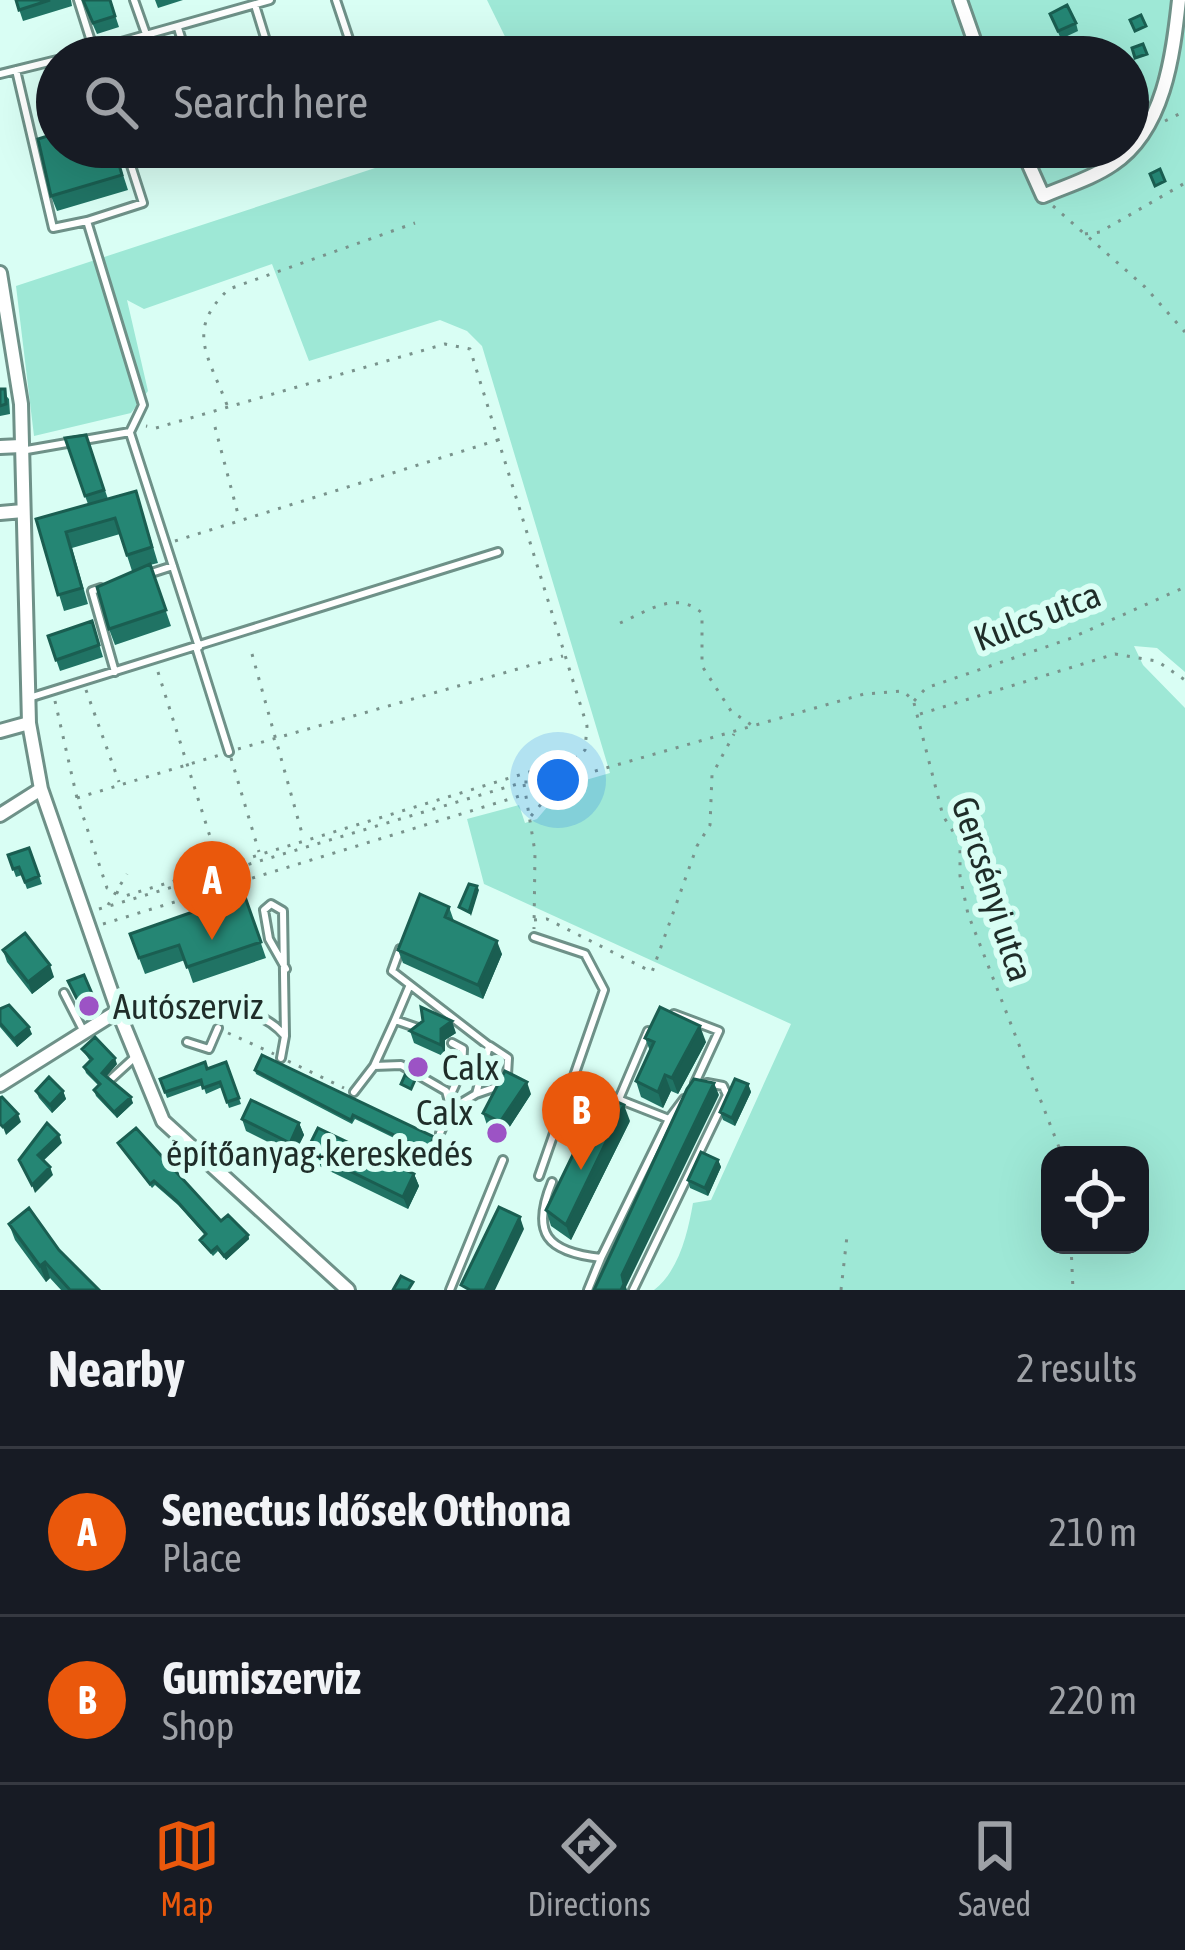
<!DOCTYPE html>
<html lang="en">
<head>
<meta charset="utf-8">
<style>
  :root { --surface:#171b24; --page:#242831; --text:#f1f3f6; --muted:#9ea1a6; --line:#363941; --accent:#ea580c }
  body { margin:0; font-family:"Asap Condensed",sans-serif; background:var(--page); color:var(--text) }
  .controls { position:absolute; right:36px; bottom:36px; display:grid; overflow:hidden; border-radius:24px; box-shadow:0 12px 48px #0002 }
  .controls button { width:108px; height:108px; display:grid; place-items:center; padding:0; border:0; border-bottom:3px solid var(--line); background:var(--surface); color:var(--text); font:60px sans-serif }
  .you { position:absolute; left:558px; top:780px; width:42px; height:42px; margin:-30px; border:9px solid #fff; border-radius:50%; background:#1a73e8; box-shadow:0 0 0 18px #1a73e833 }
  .badge { display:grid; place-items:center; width:78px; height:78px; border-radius:50%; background:var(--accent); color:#fff; font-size:39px; font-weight:700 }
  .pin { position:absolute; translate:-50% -99px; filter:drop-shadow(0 3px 6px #0008) }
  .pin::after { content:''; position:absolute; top:63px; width:42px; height:36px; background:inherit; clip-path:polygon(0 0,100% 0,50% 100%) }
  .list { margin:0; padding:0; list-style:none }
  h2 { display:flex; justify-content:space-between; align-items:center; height:156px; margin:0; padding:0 48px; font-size:51px }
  h2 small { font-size:39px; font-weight:400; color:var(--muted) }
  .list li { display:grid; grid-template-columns:78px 1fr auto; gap:36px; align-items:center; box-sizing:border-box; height:168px; padding:0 48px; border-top:3px solid var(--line) }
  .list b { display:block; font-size:45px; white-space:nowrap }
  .list p { margin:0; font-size:39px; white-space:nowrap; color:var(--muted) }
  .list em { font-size:39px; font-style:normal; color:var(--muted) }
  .icon { flex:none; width:66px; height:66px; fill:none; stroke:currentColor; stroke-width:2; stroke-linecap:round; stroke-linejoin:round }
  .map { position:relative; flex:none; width:1185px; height:1290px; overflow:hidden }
  .search { position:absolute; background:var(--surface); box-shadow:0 12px 48px #0002; left:36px; right:36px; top:36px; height:132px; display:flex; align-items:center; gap:30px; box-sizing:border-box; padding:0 42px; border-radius:66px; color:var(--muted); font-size:45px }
  .sheet { height:492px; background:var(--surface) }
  nav { display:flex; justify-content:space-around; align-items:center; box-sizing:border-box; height:168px; border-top:3px solid var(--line); background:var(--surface); font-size:33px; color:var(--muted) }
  nav a { display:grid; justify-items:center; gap:6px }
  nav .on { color:var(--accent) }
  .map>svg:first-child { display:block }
  .green { fill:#9ee8d6; fill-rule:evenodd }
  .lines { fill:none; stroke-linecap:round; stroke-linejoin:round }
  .lane-casing { stroke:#6e9188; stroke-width:12 }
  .street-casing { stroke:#6e9188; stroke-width:18 }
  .path { stroke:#79938c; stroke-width:3; stroke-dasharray:3 9; stroke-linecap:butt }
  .lane { stroke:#fff; stroke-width:6 }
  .street { stroke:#fff; stroke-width:12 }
  .wall { fill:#207364 }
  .shaded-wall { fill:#1a5e51 }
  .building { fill:#258674; stroke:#1a5e51; stroke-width:3 }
  .poi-dot { fill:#9c53c5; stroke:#d9fef4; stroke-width:4.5 }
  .labels { text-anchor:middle; stroke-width:12; stroke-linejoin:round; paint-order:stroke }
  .street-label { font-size:36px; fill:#1f2d29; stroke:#d9fef4 }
  .poi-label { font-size:36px; fill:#1f2d29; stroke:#d9fef4; text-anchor:start }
</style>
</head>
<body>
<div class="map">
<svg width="1185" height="1290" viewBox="0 0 1185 1290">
  <rect width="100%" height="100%" fill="#d9fef4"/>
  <!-- green -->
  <path class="green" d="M487 0H1185V672L1157 648 1134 646 1143 665 1185 708V1290H654C679 1271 688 1232 693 1203L711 1200 791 1024 484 884 467 819 519 805 525 823 537 819 565 786 610 773 482 346 467 331 440 320 309 361 272 264 144 309 127 300 148 391 131 413 34 436 16 286 439 147H1128V57H515ZM1050 1155H1140V1245H1050Z"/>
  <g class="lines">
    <!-- lane casing -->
    <g class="lane-casing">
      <path id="lane" d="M78 0 96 57
        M134 0 146 34
        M336 0 355 57
        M255 5 271 57
        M178 28 187 57
        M68 57 270 0
        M16 70 53 228 87 221
        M0 74 57 60
        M130 433 199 647
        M21 451 130 432 143 405 87 221 143 203 125 147
        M148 574 173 566
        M101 588 92 591 115 672
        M196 647 229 752
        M32 697 498 552
        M534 937 585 954 604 990 539 1176
        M400 949 392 971 489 1046 476 1094 451 1109
        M64 993 84 1032
        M674 1014 719 1031 695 1083
        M194 1018C228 1010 260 1006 285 1036L281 1058
        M395 1020 409 987
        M285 1036 283 911 271 904 264 910 269 939 286 969
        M187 1042 209 1049 218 1028
        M490 1046 508 1058 507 1075
        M374 1066 395 1020 421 1029
        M112 1078 135 1057
        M572 1081 669 1119 684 1099
        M354 1092 374 1066 401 1065 446 1091 451 1109 440 1133
        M476 1094 499 1086
        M450 1096 462 1070 463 1049 452 1043
        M619 1099 648 1031
        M552 1182C531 1233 546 1252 601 1258L588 1290
        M601 1258 669 1119
        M450 1290 503 1160
        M633 1290 727 1095 723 1086 707 1083"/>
    </g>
    <!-- street casing -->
    <g class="street-casing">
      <path id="street" d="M960 0 980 57
        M1021 147 1043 196C1066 186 1093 178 1113 164 1164 130 1173 56 1179 0
        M0 273 21 404 29 723 41 789 118 1011 163 1121 348 1290
        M0 447 21 446
        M0 513 23 511
        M0 731 29 723
        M0 815 41 789
        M0 1085 118 1011"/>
    </g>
    <!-- path -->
    <path class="path" d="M1165 121 1185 111
      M1053 206 1145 287 1185 332
      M1085 234 1100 232 1185 183
      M227 405C208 355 185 330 229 289L415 223
      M215 427 239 518
      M175 541 498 440
      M620 623C648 611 676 590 702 613V666L731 711 753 726
      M252 654 303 837
      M158 672 219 865
      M86 690 119 782
      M55 701 77 798 107 888 125 896 578 757 585 750 587 726 470 349 445 344 156 428 146 426
      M914 701 926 688 1069 639 1185 587
      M914 703 943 816 960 842V876L968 914 1062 1155
      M920 714 1115 654 1157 661 1185 680
      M238 749 563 656
      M231 758 259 852
      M524 784 535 852 534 929
      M77 798 223 754
      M531 816 560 782
      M108 905 127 874
      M99 909 524 782H557L864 694 903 691 914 701
      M534 920 547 919 652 972 697 846 710 825 712 775 734 734
      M103 924 526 794
      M131 1008 186 1016
      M228 1033 274 1054
      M288 1061 344 1088
      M1071 1245 1073 1290
      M841 1290 847 1236"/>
    <!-- lane -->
    <use href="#lane" class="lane"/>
    <!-- street -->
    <use href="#street" class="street"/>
  </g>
  <!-- wall -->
  <path class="wall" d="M16 0H71L72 6 23 21Z
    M82 0H110L119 27 97 34Z
    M155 0H183L158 8Z
    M1050 14 1076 23 1078 31 1061 39Z
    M114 147 128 190 57 211 51 196Z
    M1058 147H1077L1080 156 1066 163Z
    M0 389 9 399 10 414 0 416Z
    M86 435 108 499 141 507 158 563 150 565 171 626 115 645 109 629 132 571 120 534 72 548 88 604 64 611 36 519 88 504 85 496Z
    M92 621 103 657 60 671 48 636Z
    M29 848 42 884 27 889 22 875 16 877 8 855Z
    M244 894 266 958 193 983 185 960 145 974 130 934Z
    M449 907 454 921 502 954 483 999 403 963 398 950Z
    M3 950 54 977 32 994 7 962Z
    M68 981 96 1003 99 1011 85 1017Z
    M0 1009 32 1034 17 1047 0 1027Z
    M410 1031 456 1033 445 1040V1057L414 1043Z
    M645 1038 706 1042 678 1094 671 1091 663 1108 641 1097 636 1081 650 1051Z
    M82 1049 117 1064 106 1076 133 1103 117 1118 96 1096 94 1090 99 1086 86 1073 84 1067 90 1061Z
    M226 1062 241 1104 229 1108 222 1087 206 1094 203 1085 167 1098 160 1079 207 1069Z
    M255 1070 436 1141 429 1155 355 1119 352 1124 256 1074Z
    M748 1084 751 1092 735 1126 723 1120 720 1112Z
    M36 1091H63L66 1099 52 1113 39 1098Z
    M531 1094 505 1134 487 1125 483 1113Z
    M242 1119 299 1123 304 1135 294 1155 246 1131Z
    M630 1121 571 1240 551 1226 546 1210Z
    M118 1143 221 1221 248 1235 249 1239 226 1260 218 1251 213 1256 202 1244 200 1240 205 1235 178 1205 155 1185 152 1188Z
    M307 1150 414 1174 419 1186 408 1209 311 1162Z
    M718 1160 721 1167 708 1196 690 1188 688 1180Z
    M9 1224 59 1250 99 1290H61L50 1278 46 1282 15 1240Z"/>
  <!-- shaded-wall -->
  <path class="shaded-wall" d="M477 886 479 890 471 916 469 912Z
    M497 941 502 954 483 999 478 985Z
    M50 965 54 977 32 994 28 982Z
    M452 1021 456 1033 445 1040V1057L441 1045V1029Z
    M700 1026 706 1042 678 1094 672 1078Z
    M29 1027 32 1034 17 1047 14 1039Z
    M115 1058 117 1064 105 1078 102 1073Z
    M665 1075 671 1091 663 1108 658 1092Z
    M527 1082 531 1094 505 1134 500 1122Z
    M714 1083 719 1095 626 1287 627 1290H621L622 1275Z
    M748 1084 751 1092 735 1126 732 1118Z
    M63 1091 66 1099 52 1113 50 1105Z
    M131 1097 133 1103 117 1118 114 1112Z
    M624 1105 630 1121 571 1240 566 1225Z
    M18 1114 21 1122 6 1135 3 1127Z
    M299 1123 304 1135 294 1155 290 1143Z
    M59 1135 62 1143 41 1163 38 1155Z
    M718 1160 721 1167 708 1196 705 1188Z
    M50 1167 53 1175 35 1193 32 1185Z
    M414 1174 419 1186 408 1209 403 1197Z
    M520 1217 524 1229 495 1290H485Z
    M248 1235 249 1239 226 1260 224 1256Z
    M45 1262 50 1278 46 1282 40 1266Z"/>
  <!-- building -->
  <path class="building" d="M16 0H50L19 10Z
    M83 0H110L115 16 93 23Z
    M1067 5 1076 23 1058 31 1050 14Z
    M1141 15 1146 26 1135 31 1130 20Z
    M1143 44 1147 54 1135 58 1132 48Z
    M82 47 85 57H60V55Z
    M57 133V147H114L122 175 51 196 38 139Z
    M1059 147H1077V148L1063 155Z
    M1160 169 1165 181 1155 186 1150 174Z
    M0 389H5L6 404 0 406Z
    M86 435 104 490 85 496 65 438Z
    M136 491 152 547 127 555 115 518 66 532 82 588 58 595 36 519Z
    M150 564 166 610 109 629 97 587Z
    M92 621 99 645 56 660 48 636Z
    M29 848 39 876 25 882 19 867 13 869 8 855Z
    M469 884 477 886 469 912 459 907Z
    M244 894 261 942 187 967 179 945 139 958 130 934Z
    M420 894 449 907 445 917 497 941 478 985 398 950Z
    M25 933 50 965 28 982 3 950Z
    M84 975 96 1003 82 1009 68 981Z
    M9 1005 29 1027 14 1039 0 1023V1009Z
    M421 1007 452 1021 441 1029V1045L410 1031 423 1021Z
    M660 1007 700 1026 672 1078 665 1075 658 1092 636 1081 654 1042 645 1038Z
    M95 1037 115 1058 102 1073 131 1097 114 1112 94 1090 100 1084 84 1067 92 1059 82 1049Z
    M262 1055 434 1137 427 1151 353 1115 351 1120 255 1070Z
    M205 1062 207 1069 226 1062 239 1098 227 1102 220 1082 203 1088 201 1080 165 1092 160 1079Z
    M505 1071 527 1082 500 1122 483 1113Z
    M405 1075 415 1080 411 1089 401 1084Z
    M49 1077 63 1091 50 1105 36 1091Z
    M694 1079 714 1083 622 1275 624 1284 621 1290H594L687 1089Z
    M735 1079 748 1084 732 1118 720 1112Z
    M602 1095 624 1105 566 1225 546 1210Z
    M2 1097 18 1114 3 1127 0 1124V1098Z
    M251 1100 299 1123 290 1143 242 1119Z
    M47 1123 59 1135 38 1155 50 1167 32 1185 19 1160Z
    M136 1128 221 1221 228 1215 248 1235 224 1256 217 1247 211 1252 200 1240 206 1234 177 1201 154 1181 150 1184 118 1143Z
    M318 1128 414 1174 403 1197 307 1150Z
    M701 1152 718 1160 705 1188 688 1180Z
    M499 1207 520 1217 485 1290H470L461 1285Z
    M29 1208 59 1250 99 1290H70L45 1262 40 1266 9 1224Z
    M401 1276 413 1282 408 1290H393Z"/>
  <!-- markers -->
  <g class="poi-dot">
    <circle cx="89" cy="1006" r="12"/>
    <circle cx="418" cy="1067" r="12"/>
    <circle cx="497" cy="1133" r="12"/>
  </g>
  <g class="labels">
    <!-- street labels -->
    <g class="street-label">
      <text transform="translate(1037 616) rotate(-21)" y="13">Kulcs utca</text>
      <text transform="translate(993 889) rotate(72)" y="13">Gercsényi utca</text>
    </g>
    <!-- poi labels -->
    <g class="poi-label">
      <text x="113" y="1019">Autószerviz</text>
      <text x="442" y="1080">Calx</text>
      <text x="473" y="1125" text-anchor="end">Calx<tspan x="473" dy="41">építőanyag-kereskedés</tspan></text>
    </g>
  </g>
</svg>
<div class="controls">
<button><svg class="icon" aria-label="locate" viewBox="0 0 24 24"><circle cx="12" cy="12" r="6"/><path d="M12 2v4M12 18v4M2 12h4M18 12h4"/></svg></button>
</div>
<div class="you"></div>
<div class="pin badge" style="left:212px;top:940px">A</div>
<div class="pin badge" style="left:581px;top:1170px">B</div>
<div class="search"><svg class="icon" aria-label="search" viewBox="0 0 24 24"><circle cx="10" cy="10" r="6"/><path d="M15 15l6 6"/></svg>Search here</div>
</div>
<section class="sheet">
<h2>Nearby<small>2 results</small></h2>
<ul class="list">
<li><span class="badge">A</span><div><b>Senectus Idősek Otthona</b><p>Place</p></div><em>210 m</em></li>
<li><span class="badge">B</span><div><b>Gumiszerviz</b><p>Shop</p></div><em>220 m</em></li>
</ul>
</section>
<nav>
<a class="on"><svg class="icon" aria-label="map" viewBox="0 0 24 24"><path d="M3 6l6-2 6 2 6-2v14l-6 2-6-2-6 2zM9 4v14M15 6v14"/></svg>Map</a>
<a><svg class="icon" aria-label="directions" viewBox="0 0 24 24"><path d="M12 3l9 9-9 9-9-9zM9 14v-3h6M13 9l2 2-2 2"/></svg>Directions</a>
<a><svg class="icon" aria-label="saved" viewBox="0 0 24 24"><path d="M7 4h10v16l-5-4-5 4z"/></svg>Saved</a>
</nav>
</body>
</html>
